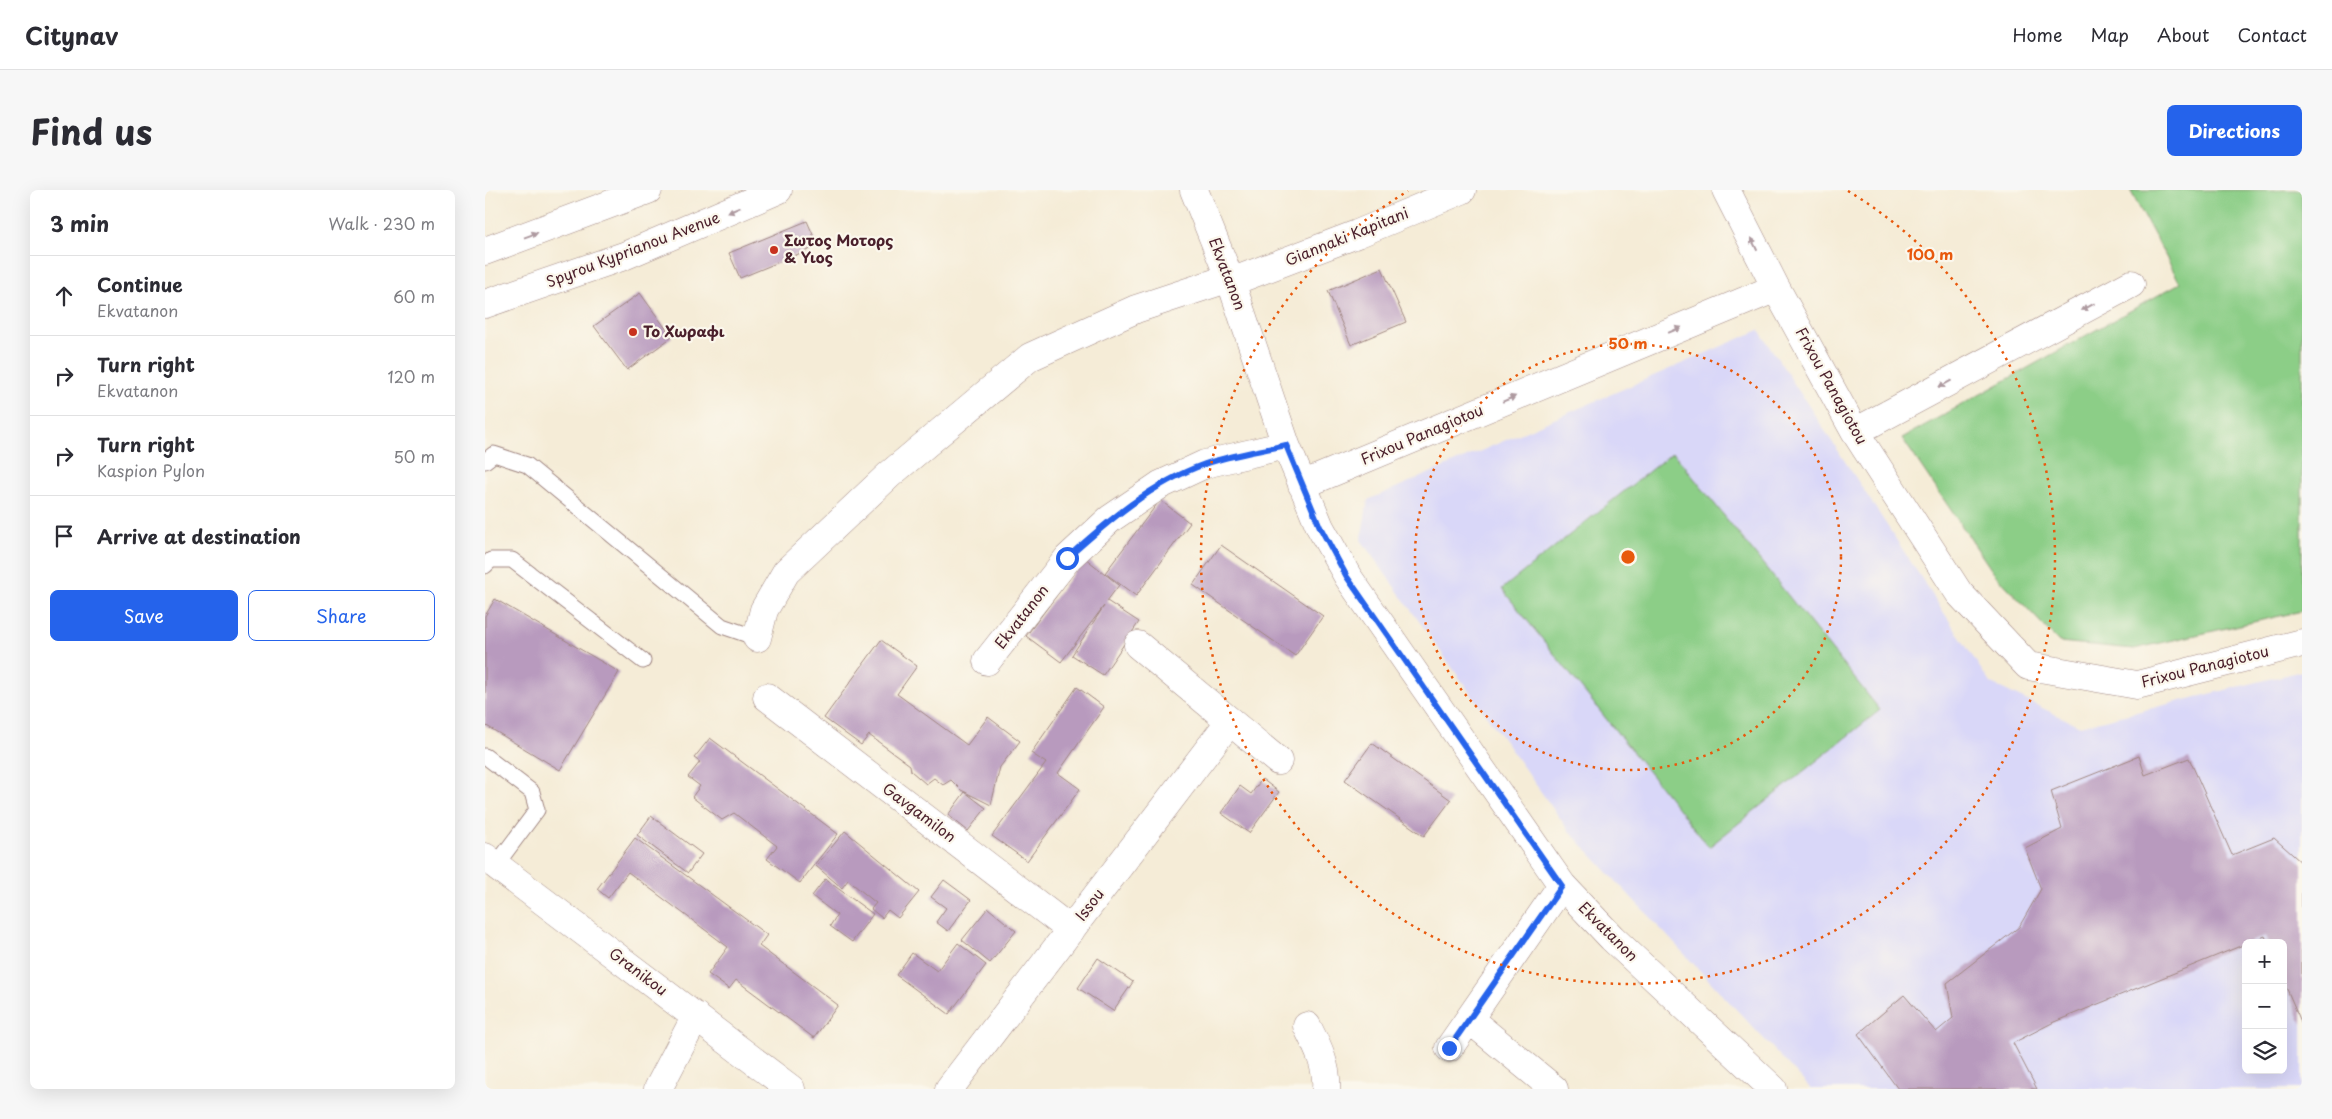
<!DOCTYPE html>
<html lang="en">
<head>
<meta charset="utf-8">
<style>
  :root { --surface:#fff; --page:#f7f7f7; --text:#2b2b33; --muted:#7c7c81; --line:#e1e1e2; --accent:#2563eb }
  body { margin:0; font-family:"Playpen Sans",sans-serif; background:var(--page); color:var(--text) }
  .controls { position:absolute; right:15px; bottom:15px; display:grid; overflow:hidden; border-radius:8px; box-shadow:0 5px 20px #0002 }
  .controls button { width:45px; height:45px; display:grid; place-items:center; padding:0; border:0; border-bottom:1px solid var(--line); background:var(--surface); color:var(--text); font:25px sans-serif }
  .stop { position:absolute; width:15px; height:15px; margin:-11px; border:4px solid #2563eb; border-radius:50%; background:#fff }
  .stop.end { background:#2563eb; border-color:#fff; box-shadow:0 1px 5px #0008 }
  .list { margin:0; padding:0; list-style:none }
  h2 { display:flex; justify-content:space-between; align-items:center; height:65px; margin:0; padding:0 20px; font-size:21px }
  h2 small { font-size:16px; font-weight:400; color:var(--muted) }
  .list li { display:grid; grid-template-columns:32px 1fr auto; gap:15px; align-items:center; box-sizing:border-box; height:80px; padding:0 20px; border-top:1px solid var(--line) }
  .list b { display:block; font-size:19px; white-space:nowrap }
  .list p { margin:0; font-size:16px; white-space:nowrap; color:var(--muted) }
  .list em { font-size:16px; font-style:normal; color:var(--muted) }
  .actions { display:flex; gap:10px; padding:15px 20px }
  .actions a { flex:1; padding:11px 0; border:1px solid var(--accent); border-radius:8px; text-align:center; font-size:18px; color:var(--accent) }
  .actions .main { background:var(--accent); color:#fff }
  .icon { flex:none; width:28px; height:28px; fill:none; stroke:currentColor; stroke-width:2; stroke-linecap:round; stroke-linejoin:round }
  .map { position:relative; flex:none; width:1817px; height:899px; overflow:hidden; border-radius:8px }
  header { display:flex; align-items:center; gap:30px; box-sizing:border-box; height:70px; padding:0 25px; background:var(--surface); border-bottom:1px solid var(--line) }
  header strong { font-size:24px }
  nav { display:flex; gap:28px; margin-inline-start:auto; font-size:18px }
  .intro { display:flex; align-items:center; justify-content:space-between; box-sizing:border-box; height:120px; padding:0 30px }
  h1 { margin:0; font-size:35px }
  .button { padding:12px 22px; border-radius:8px; background:var(--accent); color:#fff; font-size:18px; font-weight:700 }
  main { display:flex; gap:30px; padding:0 30px }
  aside { flex:1; background:var(--surface); border-radius:8px; box-shadow:0 5px 20px #0002 }
  .map>svg:first-child { display:block }
  .built { fill:#d9d7f8; fill-rule:evenodd }
  .green { fill:#8cce87; stroke:#6b7659 }
  .building { fill:#b89abe }
  .lines { fill:none; stroke-linecap:round; stroke-linejoin:round }
  .service-casing { stroke:#a08681; stroke-width:17 }
  .minor-casing { stroke:#a08681; stroke-width:29 }
  .secondary-casing { stroke:#a08681; stroke-width:29 }
  .service { stroke:#fff; stroke-width:15 }
  .minor { stroke:#fff; stroke-width:28 }
  .secondary { stroke:#fff; stroke-width:28 }
  .oneway { fill:#ae9aa0 }
  .route { stroke:#2563eb; stroke-width:6 }
  .ring { fill:none; stroke:#e8590c; stroke-width:2.5; stroke-dasharray:2.5 5 }
  .poi-dot { fill:#c8321e; stroke:#fbf7ec; stroke-width:2 }
  .labels { text-anchor:middle; stroke-width:4.5; stroke-linejoin:round; paint-order:stroke }
  .street-label { font-size:15px; fill:#4a1f2b; stroke:#fbf7ec }
  .poi-label { font-size:15px; font-weight:bold; fill:#4a1f2b; stroke:#fbf7ec; text-anchor:start }
  .centre { fill:#e8590c; stroke:#fbf7ec; stroke-width:2.5 }
  .ring-label { font-size:15px; text-anchor:middle; font-weight:bold; fill:#e8590c; stroke:#fbf7ec; stroke-width:4.5; stroke-linejoin:round; paint-order:stroke }
</style>
</head>
<body>
<header>
<strong>Citynav</strong>
<nav><a>Home</a><a>Map</a><a>About</a><a>Contact</a></nav>
</header>
<div class="intro"><h1>Find us</h1><a class="button">Directions</a></div>
<main>
<aside>
<h2>3 min<small>Walk · 230 m</small></h2>
<ul class="list">
<li><svg class="icon" aria-label="ahead" viewBox="0 0 24 24"><path d="M12 20V5M6 11l6-6 6 6"/></svg><div><b>Continue</b><p>Ekvatanon</p></div><em>60 m</em></li>
<li><svg class="icon" aria-label="right" viewBox="0 0 24 24"><path d="M7 20v-9h11M14 6l5 5-5 5"/></svg><div><b>Turn right</b><p>Ekvatanon</p></div><em>120 m</em></li>
<li><svg class="icon" aria-label="right" viewBox="0 0 24 24"><path d="M7 20v-9h11M14 6l5 5-5 5"/></svg><div><b>Turn right</b><p>Kaspion Pylon</p></div><em>50 m</em></li>
<li><svg class="icon" aria-label="arrive" viewBox="0 0 24 24"><path d="M6 21V4h12l-3 4 3 4H6"/></svg><div><b>Arrive at destination</b></div></li>
</ul>
<div class="actions"><a class="main">Save</a><a>Share</a></div>
</aside>
<div class="map">
<svg width="1817" height="899" viewBox="0 0 1817 899">
  <rect width="100%" height="100%" fill="#fbf7ec"/>
  <filter id="ink" filterUnits="userSpaceOnUse"><feTurbulence type="fractalNoise" baseFrequency=".02" numOctaves="2"/><feDisplacementMap in="SourceGraphic" scale="10" xChannelSelector="R" yChannelSelector="G"/><feConvolveMatrix kernelMatrix="1 2 1 2 8 2 1 2 1" color-interpolation-filters="sRGB"/></filter>
  <filter id="wash" filterUnits="userSpaceOnUse"><feTurbulence type="fractalNoise" baseFrequency=".0096" numOctaves="4" result="noise"/><feDisplacementMap in="SourceGraphic" scale="20" xChannelSelector="R" yChannelSelector="G"/><feGaussianBlur stdDeviation="1.12" result="paint"/><feColorMatrix in="noise" values="0 0 0 0 0 0 0 0 0 0 0 0 0 0 0 0 0 1.4 0 .05"/><feComposite in="paint" operator="in"/></filter>
  <g filter="url(#wash)">
    <rect width="100%" height="100%" fill="#f5ecd7"/>
    <!-- built -->
    <path class="built" d="M1274 140 1505 493 1595 536 1817 481V899H1326L1084 641 876 350 883 310ZM1761 753H1798V880H1761Z"/>
    <!-- green -->
    <path class="green" d="M1645 0H1817V421L1649 459 1574 452 1508 382 1417 248 1695 93Z
      M1188 262 1395 520 1224 657 1017 399Z"/>
    <g id="blocks">
      <!-- building -->
      <path class="building" d="M322 31 333 56 255 88 244 63Z
        M897 78 921 132 866 155 843 101Z
        M155 103 187 147 142 180 109 136Z
        M675 310 705 333 651 406 620 383Z
        M736 355 838 426 810 466 708 395Z
        M600 368 634 395 622 411 654 432 618 485 587 465 619 416 576 472 541 446Z
        M10 409 134 482 75 580 0 535V426Z
        M396 450 432 476 412 504 482 555 503 527 535 551 515 577 506 615 476 600 466 590 458 595 449 588 441 594 426 581 425 575 384 545 376 555 339 528Z
        M592 497 619 517 573 583 595 599 542 671 507 646 561 573 546 563Z
        M225 548 353 644 315 693 282 669 292 656 249 623 237 630 207 607 215 596 203 587 215 572 209 568Z
        M887 553 966 610 939 646 860 590Z
        M1654 566 1660 585 1704 568 1747 665 1789 648 1817 673V834L1798 790V753H1783L1780 746 1569 832 1528 853 1552 899H1413L1373 844 1419 805 1451 842 1468 828 1462 793 1534 737 1556 699 1540 658 1577 639 1566 601Z
        M777 589 794 602 764 643 736 623 755 596 766 604Z
        M480 602 501 618 483 641 463 625Z
        M166 626 217 664 203 683 152 645Z
        M360 641 434 702 413 728 403 720 397 728 386 719 391 713 363 690 357 698 331 676Z
        M150 648 282 745 274 756 353 815 329 848 251 790 244 799 223 784 243 757 143 682 123 708 112 699Z
        M340 689 388 724 367 752 345 736 352 725 327 706Z
        M459 690 486 710 463 741 451 732 461 718 446 707Z
        M503 718 531 741 505 773 477 750Z
        M473 753 501 775 464 824 411 785 427 763 452 781Z
        M613 768 648 792 628 821 593 798Z"/>
    </g>
  </g>
  <g filter="url(#ink)">
    <use href="#blocks" fill-opacity="0" stroke="#a08681" stroke-width="1"/>
    <g class="lines">
      <!-- service casing -->
      <g class="service-casing">
        <path id="service" d="M0 271 9 264 42 275 237 436 272 448
          M0 376 6 370H27L158 471
          M0 566 47 602 52 620 11 675"/>
      </g>
      <!-- minor casing -->
      <g class="minor-casing">
        <path id="minor" d="M709 0 746 92 801 255 835 337 863 387 1077 695 1127 748 1288 899
          M1241 0 1291 98 1370 242 1474 403 1543 476 1652 495 1817 453
          M746 92 872 44 977 0
          M1370 242 1646 94
          M817 295 1291 98
          M272 448 279 420 301 382 404 285 545 167 651 119 745 88
          M653 455 793 571
          M502 471 583 368 625 329 675 295 720 274 801 255
          M282 507 586 740
          M0 667 306 899
          M984 829 1069 899
          M822 836C832 856 843 877 841 899
          M964 858 1077 695
          M173 899 211 826
          M464 899 745 531"/>
      </g>
      <!-- secondary casing -->
      <g class="secondary-casing">
        <path id="secondary" d="M0 61 163 0
          M0 114 139 66 293 0"/>
      </g>
      <!-- service -->
      <use href="#service" class="service"/>
      <!-- minor -->
      <use href="#minor" class="minor"/>
      <!-- secondary -->
      <use href="#secondary" class="secondary"/>
    </g>
    <!-- one-way arrows -->
    <defs><path id="oneway-solid" d="M-6-.8H1V-3.2L6.5 0L1 3.2V.8H-6Z" transform="scale(1.25)"/></defs>
    <g class="oneway">
      <use href="#oneway-solid" transform="translate(249 20) rotate(157)"/>
      <use href="#oneway-solid" transform="translate(46 45) rotate(-20)"/>
      <use href="#oneway-solid" transform="translate(1269 54) rotate(-116)"/>
      <use href="#oneway-solid" transform="translate(1603 117) rotate(152)"/>
      <use href="#oneway-solid" transform="translate(1190 140) rotate(-23)"/>
      <use href="#oneway-solid" transform="translate(1460 194) rotate(152)"/>
      <use href="#oneway-solid" transform="translate(1024 209) rotate(-23)"/>
    </g>
  </g>
  <g class="lines" filter="url(#ink)">
    <!-- route -->
    <path class="route" d="M582 368C623 331 667 293 720 274 745 265 775 261 801 255L835 337 862 387 1077 696 964 858"/>
  </g>
  <!-- distance rings -->
  <g class="ring">
    <circle cx="1143" cy="367" r="213"/>
    <path d="M1363 1A427 427 0 1 1 923 1"/>
  </g>
  <!-- markers -->
  <g class="poi-dot">
    <circle cx="289" cy="60" r="5"/>
    <circle cx="148" cy="142" r="5"/>
  </g>
  <g class="labels">
    <!-- street labels -->
    <g class="street-label">
      <text transform="translate(862 47) rotate(-22)" y="5">Giannaki Kapitani</text>
      <text transform="translate(148 60) rotate(-21)" y="5">Spyrou Kyprianou Avenue</text>
      <text transform="translate(742 84) rotate(69)" y="5">Ekvatanon</text>
      <text transform="translate(1346 196) rotate(61)" y="5">Frixou Panagiotou</text>
      <text transform="translate(937 245) rotate(-23)" y="5">Frixou Panagiotou</text>
      <text transform="translate(537 427) rotate(-52)" y="5">Ekvatanon</text>
      <text transform="translate(1720 477) rotate(-14)" y="5">Frixou Panagiotou</text>
      <text transform="translate(434 623) rotate(37)" y="5">Gavgamilon</text>
      <text transform="translate(605 715) rotate(-53)" y="5">Issou</text>
      <text transform="translate(1123 742) rotate(45)" y="5">Ekvatanon</text>
      <text transform="translate(153 782) rotate(37)" y="5">Granikou</text>
    </g>
    <!-- poi labels -->
    <g class="poi-label">
      <text x="299" y="56">Σωτος Μοτορς<tspan x="299" dy="17">&amp; Υιος</tspan></text>
      <text x="158" y="147">Το Χωραφι</text>
    </g>
  </g>
  <circle cx="1143" cy="367" r="8" class="centre"/>
  <g class="ring-label">
    <text x="1445" y="70">100 m</text>
    <text x="1143" y="159">50 m</text>
  </g>
</svg>
<div class="controls">
<button>+</button>
<button>−</button>
<button><svg class="icon" aria-label="layers" viewBox="0 0 24 24"><path d="M12 4l9 5-9 5-9-5zM3 14l9 5 9-5"/></svg></button>
</div>
<div class="stop" style="left:582px;top:368px"></div>
<div class="stop end" style="left:964px;top:858px"></div>
</div>
</main>
</body>
</html>
